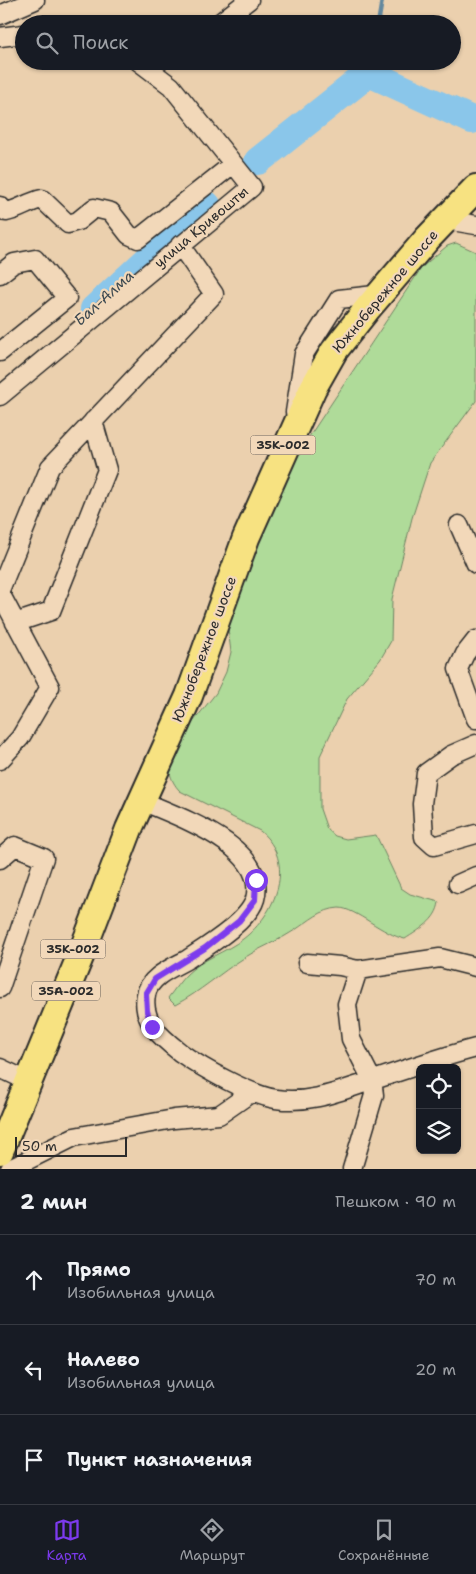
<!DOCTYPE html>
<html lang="ru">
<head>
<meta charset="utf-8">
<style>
  :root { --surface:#171b24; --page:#20242c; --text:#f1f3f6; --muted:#9ea1a6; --line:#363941; --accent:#7c3aed }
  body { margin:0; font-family:"Shantell Sans",sans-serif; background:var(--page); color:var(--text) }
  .controls { position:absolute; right:15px; bottom:15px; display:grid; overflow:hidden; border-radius:8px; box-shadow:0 1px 4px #0004 }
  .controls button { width:45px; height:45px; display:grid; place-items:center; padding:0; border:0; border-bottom:1px solid var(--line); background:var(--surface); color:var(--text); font:25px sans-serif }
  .scale { position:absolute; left:15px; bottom:12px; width:112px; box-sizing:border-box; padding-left:5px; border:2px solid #2b2b2b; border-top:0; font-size:14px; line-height:18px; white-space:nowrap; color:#2b2b2b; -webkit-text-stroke:4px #f2d8b9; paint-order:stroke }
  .stop { position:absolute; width:15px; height:15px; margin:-11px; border:4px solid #7c3aed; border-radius:50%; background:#fff }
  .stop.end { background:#7c3aed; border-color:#fff; box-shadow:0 1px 5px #0008 }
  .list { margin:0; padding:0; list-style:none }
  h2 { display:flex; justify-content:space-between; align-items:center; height:65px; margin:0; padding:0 20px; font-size:21px }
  h2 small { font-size:16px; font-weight:400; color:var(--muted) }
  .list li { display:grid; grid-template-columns:32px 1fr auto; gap:15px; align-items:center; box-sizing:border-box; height:90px; padding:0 20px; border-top:1px solid var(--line) }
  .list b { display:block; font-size:19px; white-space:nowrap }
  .list p { margin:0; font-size:16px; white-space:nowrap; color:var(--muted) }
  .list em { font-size:16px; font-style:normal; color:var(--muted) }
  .icon { flex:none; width:28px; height:28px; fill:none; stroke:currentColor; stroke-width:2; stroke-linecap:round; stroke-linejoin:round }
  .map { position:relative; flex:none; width:476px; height:1169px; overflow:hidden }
  .search { position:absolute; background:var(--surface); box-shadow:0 1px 4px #0004; left:15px; right:15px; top:15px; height:55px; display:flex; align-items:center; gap:12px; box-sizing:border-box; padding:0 18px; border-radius:28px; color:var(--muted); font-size:19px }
  .sheet { height:335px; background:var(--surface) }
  nav { display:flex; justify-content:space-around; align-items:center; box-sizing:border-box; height:70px; border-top:1px solid var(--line); background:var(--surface); font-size:14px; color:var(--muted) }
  nav a { display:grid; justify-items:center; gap:2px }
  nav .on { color:var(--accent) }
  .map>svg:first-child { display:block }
  .green { fill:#afdb99; stroke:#6d8362 }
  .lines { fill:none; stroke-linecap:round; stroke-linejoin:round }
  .stream { stroke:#64889e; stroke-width:4.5 }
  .river { stroke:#8ac6ea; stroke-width:28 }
  .minor-casing { stroke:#2b2b2b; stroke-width:21 }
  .highway-casing { stroke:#2b2b2b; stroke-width:30 }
  .minor { stroke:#f2d8b9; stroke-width:18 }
  .highway { stroke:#f7e281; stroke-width:26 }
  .route { stroke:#7c3aed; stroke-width:6 }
  .labels { text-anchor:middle; stroke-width:4.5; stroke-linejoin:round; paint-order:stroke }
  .shield { fill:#f2d8b9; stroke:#675f56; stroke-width:1 }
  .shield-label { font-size:12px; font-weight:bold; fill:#2b2b2b }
  .street-label { font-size:14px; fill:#2b2b2b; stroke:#f2d8b9 }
  .water-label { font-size:15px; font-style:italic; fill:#3e4a51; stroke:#f2d8b9 }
</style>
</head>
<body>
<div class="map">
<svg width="476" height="1169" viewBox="0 0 476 1169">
  <rect width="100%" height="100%" fill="#ebd0ae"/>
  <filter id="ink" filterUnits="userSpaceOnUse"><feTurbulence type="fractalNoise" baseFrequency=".02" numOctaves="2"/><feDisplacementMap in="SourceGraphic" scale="10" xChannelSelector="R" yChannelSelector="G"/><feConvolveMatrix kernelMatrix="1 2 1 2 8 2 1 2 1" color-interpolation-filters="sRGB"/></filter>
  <g filter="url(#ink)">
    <!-- green -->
    <path class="green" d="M456 243 476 252V401L430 463 412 518 392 599 391 641 380 660 347 699 320 756V809L327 829 335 836 346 839 376 835 401 888 410 894 439 902C437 920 419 930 405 939 384 935 355 908 339 908 321 909 309 921 295 930 279 941 260 947 244 958 220 973 200 992 175 1005L168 998C174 990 180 981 187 974 202 959 226 952 243 939 276 914 297 862 260 831L180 791C169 780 167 765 171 750L216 693 226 672 231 652 227 621 233 601 301 449 422 267 447 246Z"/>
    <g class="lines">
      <!-- stream -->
      <path class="stream" d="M378 24 382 0
        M369 73 371 61"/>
      <!-- river -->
      <path class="river" d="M258 161 369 73 472 120
        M94 309 207 205"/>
      <!-- minor casing -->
      <g class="minor-casing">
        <path id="minor" d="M0 15 35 0
          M218 24 249 0
          M0 37 24 34
          M0 206 6 212C19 210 28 202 42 199L68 224 78 221 94 208 111 212 129 235 138 239 233 164
          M446 220 476 225
          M0 274 14 263 35 259 67 298 0 352
          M0 396 252 187 171 86 138 61
          M295 412 304 354 339 299 375 295
          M459 525 476 564
          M0 590 50 467 214 294 180 245
          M0 593 50 687 20 738 0 760
          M15 623 51 611 107 470 93 421
          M476 640 465 654 458 669 476 719
          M476 744 451 755 426 773 422 804 424 837 434 846 476 834
          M142 801C178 817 269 847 255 899 249 921 206 947 188 959 174 967 149 976 146 995 141 1022 162 1038 181 1053 202 1068 250 1095 276 1099 310 1104 340 1091 371 1081 406 1069 441 1057 476 1048
          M0 859 15 846 44 858 0 988
          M458 884 476 876
          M307 963 340 966 358 970
          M0 1068 17 1076
          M10 1169 74 1137 174 1119 219 1115 252 1092
          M352 1169 374 1095 372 1080 351 1039 347 1004 358 970 440 958 476 967"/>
      </g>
      <!-- highway casing -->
      <g class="highway-casing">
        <path id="highway" d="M0 1151 82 952 129 829 189 696 246 538 313 388 334 351 368 308 427 239 476 188"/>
      </g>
      <!-- minor -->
      <use href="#minor" class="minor"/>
      <!-- highway -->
      <use href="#highway" class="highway"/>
    </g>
  </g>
  <g class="lines" filter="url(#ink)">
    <!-- route -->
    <path class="route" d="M152 1027 147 1011 146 994 155 979 205 948 239 921 255 900 256 880"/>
  </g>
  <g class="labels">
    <!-- shield labels -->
    <g class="shield">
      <rect x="250.5" y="435.5" width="65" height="19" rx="4"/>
      <rect x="40.5" y="939.5" width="65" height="19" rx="4"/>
      <rect x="32" y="981.5" width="68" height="19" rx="4"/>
    </g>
    <g class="shield-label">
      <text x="283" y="449">35К-002</text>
      <text x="73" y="953">35К-002</text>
      <text x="66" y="995">35А-002</text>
    </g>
    <!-- street labels -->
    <g class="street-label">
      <text transform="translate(201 227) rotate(-40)" y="5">улица Кривошты</text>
      <text transform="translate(385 291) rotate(-50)" y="5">Южнобережное шоссе</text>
      <text transform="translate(204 649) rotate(-69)" y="5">Южнобережное шоссе</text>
    </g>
    <!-- water labels -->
    <g class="water-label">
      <text transform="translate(104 298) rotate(-42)" y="5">Бал-Алма</text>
    </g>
  </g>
</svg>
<div class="controls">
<button><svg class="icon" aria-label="locate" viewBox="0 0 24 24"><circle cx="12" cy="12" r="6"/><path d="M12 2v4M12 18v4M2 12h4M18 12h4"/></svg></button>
<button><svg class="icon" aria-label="layers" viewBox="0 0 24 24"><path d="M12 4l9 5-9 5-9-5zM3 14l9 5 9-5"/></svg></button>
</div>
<div class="scale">50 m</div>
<div class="stop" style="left:256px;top:880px"></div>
<div class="stop end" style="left:152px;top:1027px"></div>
<div class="search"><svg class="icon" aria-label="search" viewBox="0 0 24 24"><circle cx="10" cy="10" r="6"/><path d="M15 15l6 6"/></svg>Поиск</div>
</div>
<section class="sheet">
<h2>2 мин<small>Пешком · 90 m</small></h2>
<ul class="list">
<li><svg class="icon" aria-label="ahead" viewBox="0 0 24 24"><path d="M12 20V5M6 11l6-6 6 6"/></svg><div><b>Прямо</b><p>Изобильная улица</p></div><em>70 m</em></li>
<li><svg class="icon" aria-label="left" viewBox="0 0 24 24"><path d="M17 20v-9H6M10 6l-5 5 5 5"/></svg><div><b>Налево</b><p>Изобильная улица</p></div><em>20 m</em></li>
<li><svg class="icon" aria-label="arrive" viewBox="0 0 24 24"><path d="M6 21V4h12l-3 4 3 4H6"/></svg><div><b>Пункт назначения</b></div></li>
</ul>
</section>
<nav>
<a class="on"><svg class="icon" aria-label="map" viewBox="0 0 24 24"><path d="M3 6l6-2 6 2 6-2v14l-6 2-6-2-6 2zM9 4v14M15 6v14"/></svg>Карта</a>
<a><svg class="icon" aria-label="directions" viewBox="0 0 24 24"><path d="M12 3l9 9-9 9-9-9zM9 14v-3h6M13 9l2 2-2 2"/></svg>Маршрут</a>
<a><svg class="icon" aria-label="saved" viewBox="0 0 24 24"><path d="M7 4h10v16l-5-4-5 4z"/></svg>Сохранённые</a>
</nav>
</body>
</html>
